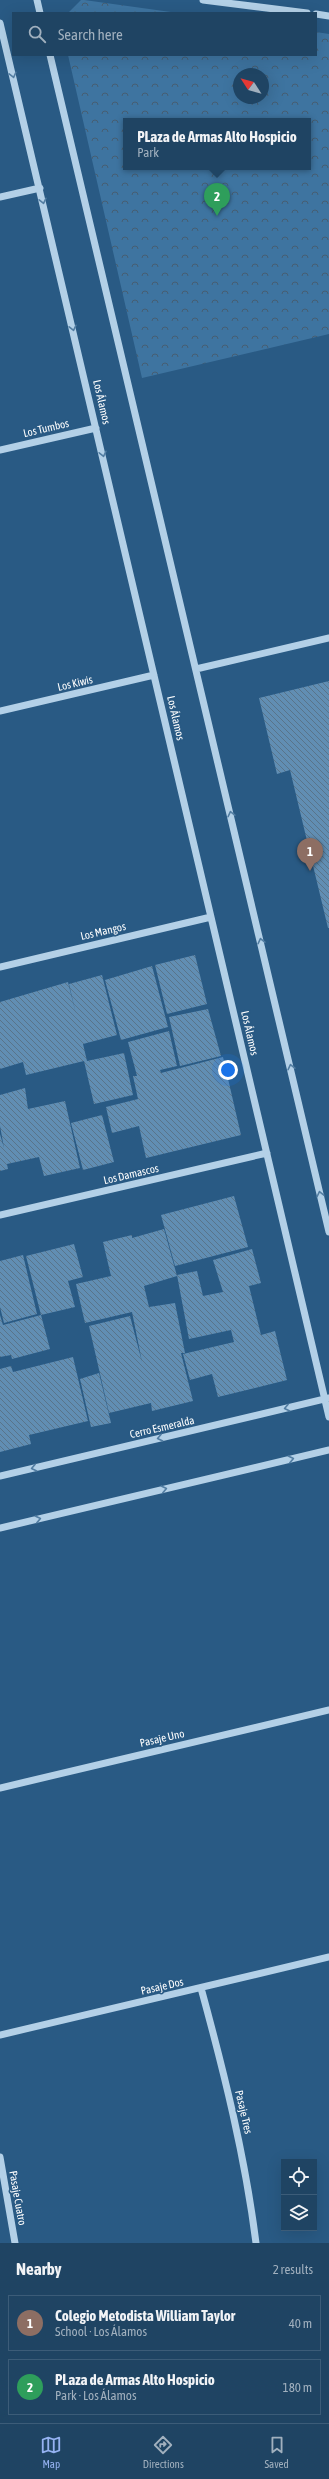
<!DOCTYPE html>
<html lang="en">
<head>
<meta charset="utf-8">
<style>
  :root { --surface:#1f4463; --page:#274b69; --text:#f1f3f6; --muted:#a1b0be; --line:#3c5c78; --accent:#95b2f1 }
  body { margin:0; font-family:"Asap Condensed",sans-serif; background:var(--page); color:var(--text) }
  .controls { position:absolute; right:12px; bottom:12px; display:grid; overflow:hidden; border-radius:0px; box-shadow:0 4px 16px #0002 }
  .controls button { width:36px; height:36px; display:grid; place-items:center; padding:0; border:0; border-bottom:1px solid var(--line); background:var(--surface); color:var(--text); font:20px sans-serif }
  .compass { position:absolute; left:233px; top:68px; width:36px; height:36px; border-radius:50%; background:var(--surface); box-shadow:0 4px 16px #0002; rotate:306deg }
  .you { position:absolute; left:228px; top:1070px; width:14px; height:14px; margin:-10px; border:3px solid #fff; border-radius:50%; background:#1a73e8; box-shadow:0 0 0 6px #1a73e833 }
  .badge { display:grid; place-items:center; width:26px; height:26px; border-radius:50%; background:var(--accent); color:#fff; font-size:13px; font-weight:700 }
  .pin { position:absolute; translate:-50% -33px; filter:drop-shadow(0 1px 2px #0008) }
  .pin::after { content:''; position:absolute; top:21px; width:14px; height:12px; background:inherit; clip-path:polygon(0 0,100% 0,50% 100%) }
  .popup { position:absolute; left:123px; top:118px; width:188px; height:52px; box-sizing:border-box; display:grid; place-content:center; border-radius:0px; background:var(--surface); filter:drop-shadow(0 1px 3px #0005); font-size:13px; white-space:nowrap; color:var(--muted) }
  .popup b { font-size:15px; color:var(--text) }
  .popup::after { content:''; position:absolute; left:50%; top:100%; margin-left:-8px; border:8px solid transparent; border-top-color:var(--surface) }
  .list { margin:0; padding:0; list-style:none }
  h2 { display:flex; justify-content:space-between; align-items:center; height:52px; margin:0; padding:0 16px; font-size:17px }
  h2 small { font-size:13px; font-weight:400; color:var(--muted) }
  .list li { display:grid; grid-template-columns:26px 1fr auto; gap:12px; align-items:center; box-sizing:border-box; height:56px; margin:0 8px 8px; padding:0 8px; border:1px solid var(--line); border-radius:0px }
  .list b { display:block; font-size:15px; white-space:nowrap }
  .list p { margin:0; font-size:13px; white-space:nowrap; color:var(--muted) }
  .list em { font-size:13px; font-style:normal; color:var(--muted) }
  .icon { flex:none; width:22px; height:22px; fill:none; stroke:currentColor; stroke-width:2; stroke-linecap:round; stroke-linejoin:round }
  .map { position:relative; flex:none; width:329px; height:2243px; overflow:hidden }
  .search { position:absolute; background:var(--surface); box-shadow:0 4px 16px #0002; left:12px; right:12px; top:12px; height:44px; display:flex; align-items:center; gap:10px; box-sizing:border-box; padding:0 14px; border-radius:0px; color:var(--muted); font-size:15px }
  .sheet { height:180px; background:var(--surface) }
  nav { display:flex; justify-content:space-around; align-items:center; box-sizing:border-box; height:56px; border-top:1px solid var(--line); background:var(--surface); font-size:11px; color:var(--muted) }
  nav a { display:grid; justify-items:center; gap:2px }
  nav .on { color:var(--accent) }
  .map>svg:first-child { display:block }
  .park { fill:url(#park-crowns); fill-rule:evenodd }
  .building { fill:url(#building-back-hatch) }
  .lines { fill:none; stroke-linecap:round; stroke-linejoin:round }
  .minor { stroke:#b3d0e7; stroke-width:7 }
  .oneway { stroke:#527da2 }
  .labels { text-anchor:middle; stroke-width:3.5; stroke-linejoin:round; paint-order:stroke }
  .street-label { font-size:11px; fill:#fff; stroke:#295a84 }
</style>
</head>
<body>
<div class="map">
<svg width="329" height="2243" viewBox="0 0 329 2243">
  <defs>
    <pattern id="park-crowns" width="20" height="18" patternUnits="userSpaceOnUse"><rect width="20" height="18" fill="#3e74a0"/><path d="M2 6a3 3 0 1 1 6 0M12 15a3 3 0 1 1 6 0" fill="none" stroke="#465e72"/></pattern>
    <pattern id="building-back-hatch" width="6" height="6" patternUnits="userSpaceOnUse"><rect width="6" height="6" fill="#618eb3"/><path d="M-1 5l2 2M0 0l6 6M5-1l2 2" fill="none" stroke="#59748a"/></pattern>
  </defs>
  <rect width="100%" height="100%" fill="#295a84"/>
  <!-- park -->
  <path class="park" d="M81 0H84L178 13H68Z
    M316 32 329 34V334L142 378 68 55H316ZM239 74H263V98H239ZM126 121H308V167H126Z"/>
  <!-- building -->
  <path class="building" d="M329 681V928H328L290 770 277 774 259 698Z
    M195 955 207 1004 167 1014 155 965Z
    M152 966 168 1027 121 1040 105 980Z
    M102 975 117 1035 83 1044 87 1061 124 1053 133 1095 94 1104 84 1061 26 1075 23 1062 0 1069V1002L68 982 76 1014 69 984Z
    M208 1009 221 1056 180 1066 169 1017Z
    M169 1031 177 1066 160 1070 161 1073 223 1057 241 1135 146 1158 139 1126 112 1133 106 1107 138 1099 133 1076H137L128 1042Z
    M25 1088 28 1109 65 1101 80 1168 44 1176 39 1157 7 1164 8 1169 0 1171V1134L4 1148 0 1126V1095Z
    M102 1115 114 1162 83 1170 71 1123Z
    M234 1196 248 1247 175 1266 161 1215Z
    M164 1229 177 1276 144 1286 149 1307 175 1303 185 1353H181L193 1401 152 1411 151 1403 109 1413 89 1326 130 1316 142 1362 132 1312 85 1323 76 1284 111 1276 103 1242 132 1235V1238Z
    M74 1244 83 1277 68 1281 75 1307 41 1315 26 1256Z
    M252 1249 261 1283 249 1286 261 1335 275 1331 287 1380 218 1397 212 1374 190 1380 183 1354 234 1342 231 1330 189 1339 177 1275 197 1271 203 1296 223 1292 213 1260Z
    M23 1255 37 1314 4 1323 0 1307V1261Z
    M0 1315 3 1325 41 1315 50 1349 12 1359 11 1355 0 1357Z
    M73 1357 88 1421 29 1435 31 1444 0 1452V1369L11 1366 13 1372Z
    M99 1373 111 1423 91 1427 80 1379Z"/>
  <g class="lines">
    <!-- minor -->
    <path class="minor" d="M37 0 40 13
      M203 0 307 13
      M316 14 329 16
      M0 23 329 1417
      M50 55 329 1232
      M0 197 40 188
      M0 450 96 428
      M196 669 329 638
      M0 711 154 675
      M0 967 211 917
      M0 1215 267 1153
      M0 1476 329 1398
      M0 1528 329 1450
      M0 1788 329 1710
      M201 1988C224 2072 245 2156 256 2243
      M0 2035 329 1957
      M0 2157 15 2243"/>
  </g>
  <!-- one-way arrows -->
  <defs><path id="oneway-chevron" d="M-2-3.5L2.5 0L-2 3.5" fill="none" stroke-width="1.6" stroke-linecap="round" stroke-linejoin="round"/></defs>
  <g class="oneway">
    <use href="#oneway-chevron" transform="translate(13 75) rotate(76)"/>
    <use href="#oneway-chevron" transform="translate(43 201) rotate(77)"/>
    <use href="#oneway-chevron" transform="translate(73 328) rotate(77)"/>
    <use href="#oneway-chevron" transform="translate(103 454) rotate(77)"/>
    <use href="#oneway-chevron" transform="translate(231 814) rotate(-103)"/>
    <use href="#oneway-chevron" transform="translate(261 941) rotate(-103)"/>
    <use href="#oneway-chevron" transform="translate(291 1067) rotate(-103)"/>
    <use href="#oneway-chevron" transform="translate(320 1194) rotate(-103)"/>
    <use href="#oneway-chevron" transform="translate(287 1408) rotate(167)"/>
    <use href="#oneway-chevron" transform="translate(160 1438) rotate(167)"/>
    <use href="#oneway-chevron" transform="translate(291 1459) rotate(-13)"/>
    <use href="#oneway-chevron" transform="translate(34 1468) rotate(167)"/>
    <use href="#oneway-chevron" transform="translate(164 1489) rotate(-13)"/>
    <use href="#oneway-chevron" transform="translate(38 1519) rotate(-13)"/>
  </g>
  <g class="labels">
    <!-- street labels -->
    <g class="street-label">
      <text transform="translate(102 402) rotate(77)" y="4">Los Álamos</text>
      <text transform="translate(46 428) rotate(-13)" y="4">Los Tumbos</text>
      <text transform="translate(75 683) rotate(-13)" y="4">Los Kiwis</text>
      <text transform="translate(176 718) rotate(77)" y="4">Los Álamos</text>
      <text transform="translate(103 931) rotate(-13)" y="4">Los Mangos</text>
      <text transform="translate(250 1033) rotate(77)" y="4">Los Álamos</text>
      <text transform="translate(131 1174) rotate(-13)" y="4">Los Damascos</text>
      <text transform="translate(162 1427) rotate(-13)" y="4">Cerro Esmeralda</text>
      <text transform="translate(162 1738) rotate(-13)" y="4">Pasaje Uno</text>
      <text transform="translate(162 1986) rotate(-13)" y="4">Pasaje Dos</text>
      <text transform="translate(244 2112) rotate(77)" y="4">Pasaje Tres</text>
      <text transform="translate(18 2198) rotate(80)" y="4">Pasaje Cuatro</text>
    </g>
  </g>
</svg>
<div class="controls">
<button><svg class="icon" aria-label="locate" viewBox="0 0 24 24"><circle cx="12" cy="12" r="6"/><path d="M12 2v4M12 18v4M2 12h4M18 12h4"/></svg></button>
<button><svg class="icon" aria-label="layers" viewBox="0 0 24 24"><path d="M12 4l9 5-9 5-9-5zM3 14l9 5 9-5"/></svg></button>
</div>
<svg class="compass" viewBox="-18 -18 36 36"><path d="M0-13l5 13h-10z" fill="#e53935"/><path d="M0 13l5-13h-10z" fill="#a1b0be"/></svg>
<div class="you"></div>
<div class="pin badge" style="left:310px;top:871px;background:#8d6e63">1</div>
<div class="pin badge" style="left:217px;top:216px;background:#2e9e5b">2</div>
<div class="popup"><b>PLaza de Armas Alto Hospicio</b>Park</div>
<div class="search"><svg class="icon" aria-label="search" viewBox="0 0 24 24"><circle cx="10" cy="10" r="6"/><path d="M15 15l6 6"/></svg>Search here</div>
</div>
<section class="sheet">
<h2>Nearby<small>2 results</small></h2>
<ul class="list">
<li><span class="badge" style="background:#8d6e63">1</span><div><b>Colegio Metodista William Taylor</b><p>School · Los Álamos</p></div><em>40 m</em></li>
<li><span class="badge" style="background:#2e9e5b">2</span><div><b>PLaza de Armas Alto Hospicio</b><p>Park · Los Álamos</p></div><em>180 m</em></li>
</ul>
</section>
<nav>
<a class="on"><svg class="icon" aria-label="map" viewBox="0 0 24 24"><path d="M3 6l6-2 6 2 6-2v14l-6 2-6-2-6 2zM9 4v14M15 6v14"/></svg>Map</a>
<a><svg class="icon" aria-label="directions" viewBox="0 0 24 24"><path d="M12 3l9 9-9 9-9-9zM9 14v-3h6M13 9l2 2-2 2"/></svg>Directions</a>
<a><svg class="icon" aria-label="saved" viewBox="0 0 24 24"><path d="M7 4h10v16l-5-4-5 4z"/></svg>Saved</a>
</nav>
</body>
</html>
